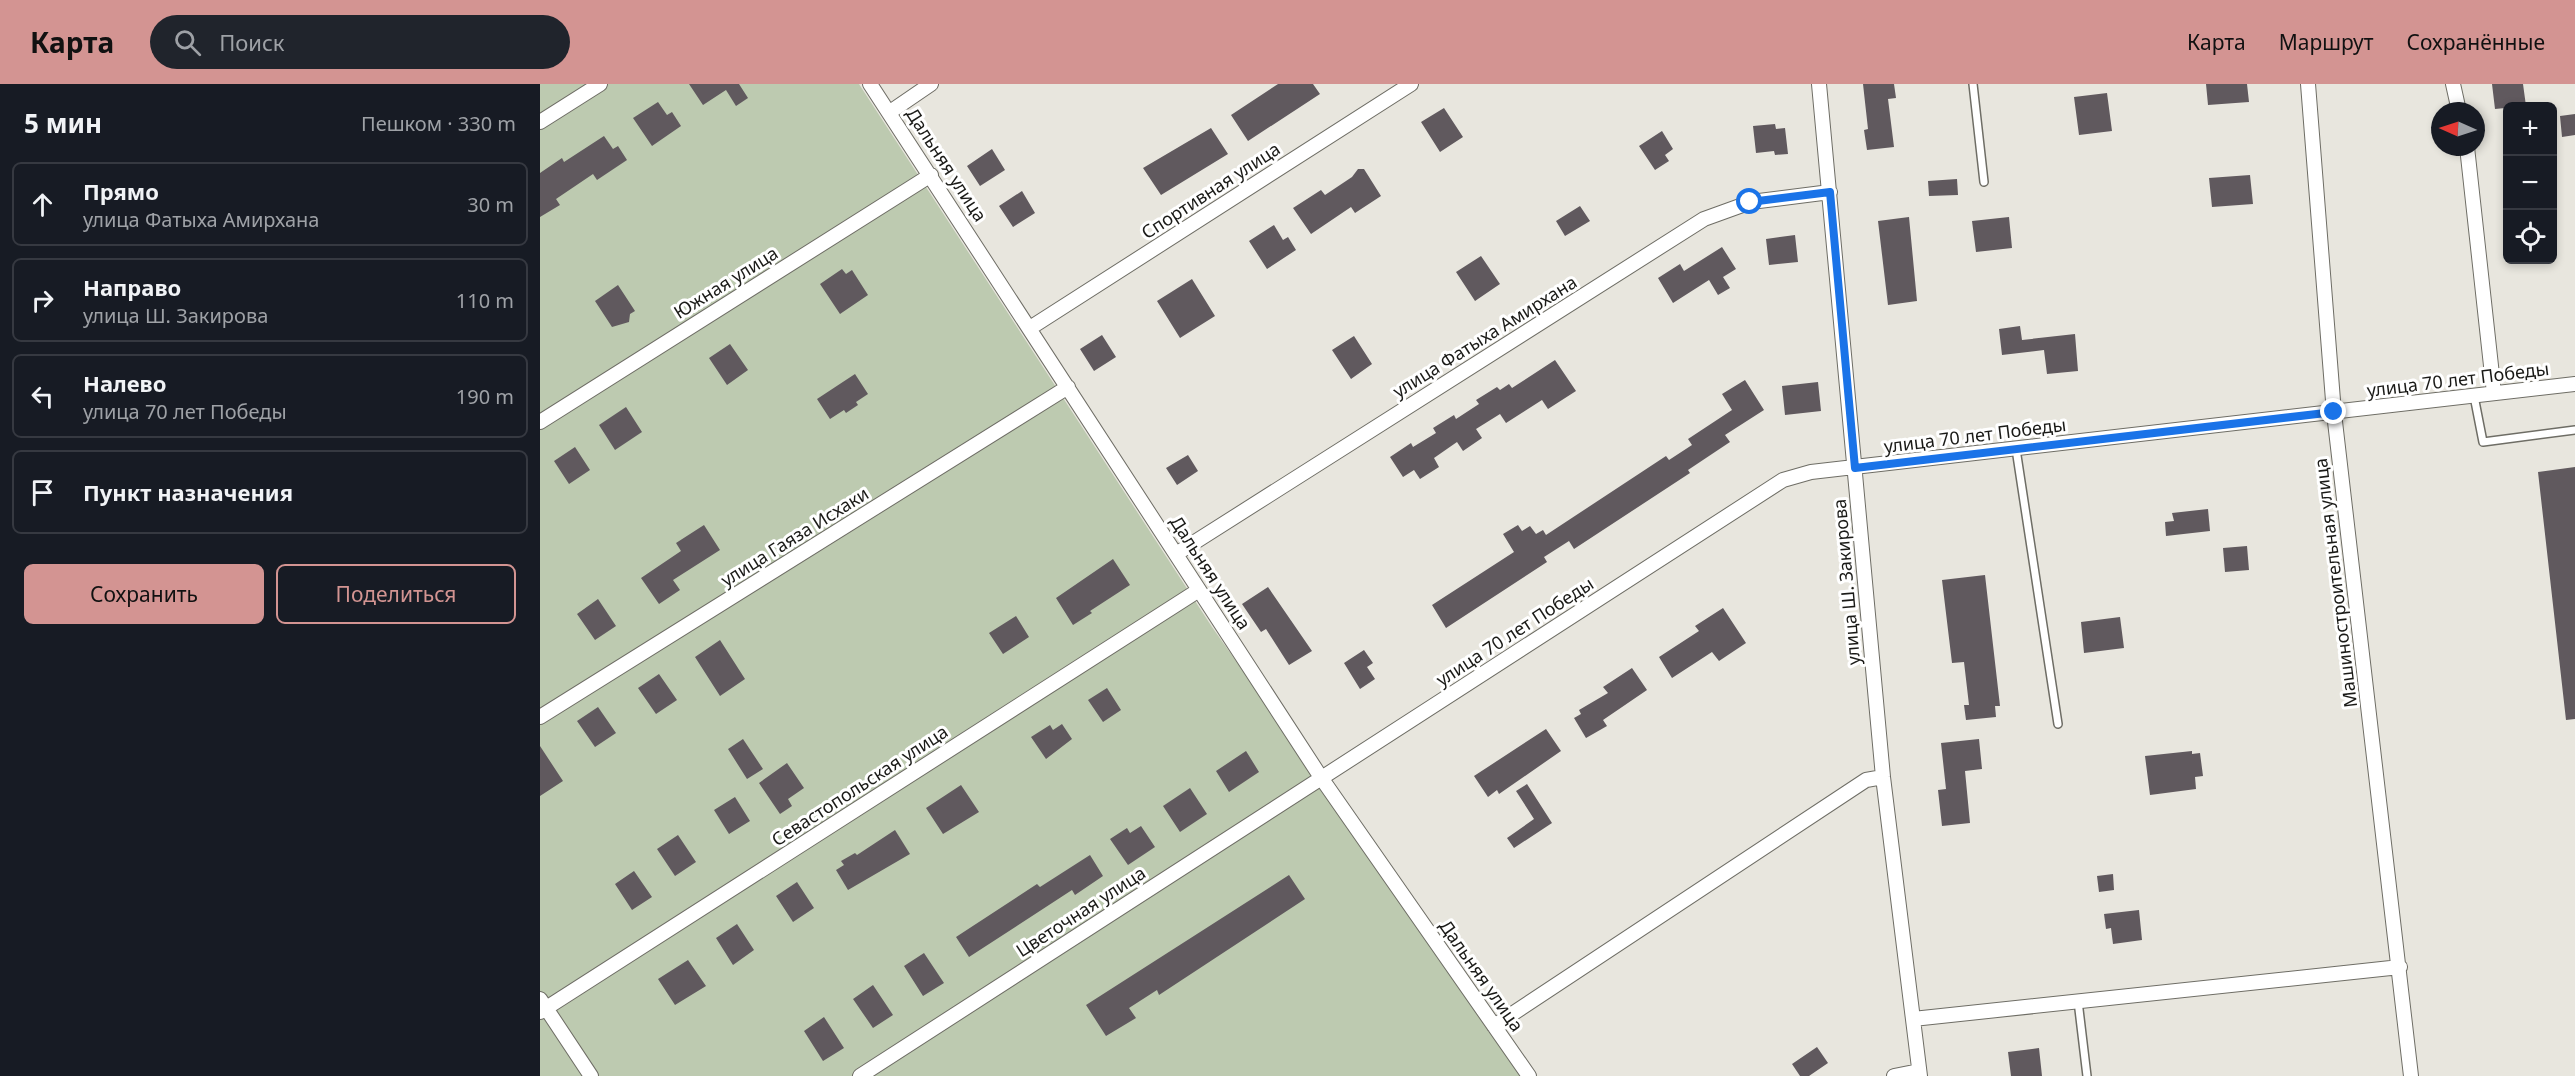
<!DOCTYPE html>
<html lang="ru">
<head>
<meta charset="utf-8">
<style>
  :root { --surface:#171b24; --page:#20242c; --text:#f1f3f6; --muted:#9ea1a6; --line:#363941; --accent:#d39492 }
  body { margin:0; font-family:"Noto Sans",sans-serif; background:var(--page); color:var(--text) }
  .controls { position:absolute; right:18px; top:18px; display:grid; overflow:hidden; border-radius:9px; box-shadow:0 3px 9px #0003 }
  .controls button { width:54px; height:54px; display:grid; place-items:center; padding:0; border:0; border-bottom:2px solid var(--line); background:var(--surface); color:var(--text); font:30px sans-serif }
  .compass { position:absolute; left:1891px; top:18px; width:54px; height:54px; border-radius:50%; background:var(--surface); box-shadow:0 3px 9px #0003; rotate:273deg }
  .stop { position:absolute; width:18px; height:18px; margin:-14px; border:4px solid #1a73e8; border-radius:50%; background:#fff }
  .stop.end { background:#1a73e8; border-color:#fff; box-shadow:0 2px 6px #0008 }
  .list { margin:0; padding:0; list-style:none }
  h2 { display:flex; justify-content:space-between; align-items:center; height:78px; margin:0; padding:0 24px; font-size:26px }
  h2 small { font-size:20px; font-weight:400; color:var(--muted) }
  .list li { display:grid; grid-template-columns:39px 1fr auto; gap:18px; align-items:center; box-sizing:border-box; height:84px; margin:0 12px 12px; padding:0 12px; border:2px solid var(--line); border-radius:9px }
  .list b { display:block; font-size:22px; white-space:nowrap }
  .list p { margin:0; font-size:20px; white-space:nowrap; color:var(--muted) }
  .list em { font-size:20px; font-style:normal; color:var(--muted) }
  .actions { display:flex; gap:12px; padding:18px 24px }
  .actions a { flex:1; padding:14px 0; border:2px solid var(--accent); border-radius:9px; text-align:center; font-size:21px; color:var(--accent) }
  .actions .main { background:var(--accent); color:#111 }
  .icon { flex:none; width:33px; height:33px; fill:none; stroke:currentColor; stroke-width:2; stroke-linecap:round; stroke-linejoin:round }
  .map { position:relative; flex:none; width:2035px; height:992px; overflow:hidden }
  header { display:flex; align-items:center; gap:36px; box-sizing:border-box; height:84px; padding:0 30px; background:var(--accent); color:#111 }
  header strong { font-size:28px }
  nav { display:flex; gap:33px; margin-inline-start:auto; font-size:21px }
  .search { width:420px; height:54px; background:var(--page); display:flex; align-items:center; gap:15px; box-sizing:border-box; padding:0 21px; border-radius:33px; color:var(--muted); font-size:22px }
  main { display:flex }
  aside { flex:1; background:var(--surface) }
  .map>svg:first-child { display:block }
  .green { fill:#bdcab0 }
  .building { fill:#60595e }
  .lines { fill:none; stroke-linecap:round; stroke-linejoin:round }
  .service-casing { stroke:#6e6d65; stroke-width:10 }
  .minor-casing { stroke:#6e6d65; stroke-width:16 }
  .service { stroke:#fff; stroke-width:7 }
  .minor { stroke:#fff; stroke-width:14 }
  .route { stroke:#1a73e8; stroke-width:8 }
  .labels { text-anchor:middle; stroke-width:6; stroke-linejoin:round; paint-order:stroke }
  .street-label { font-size:18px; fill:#1a1a17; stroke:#fff }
</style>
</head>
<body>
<header>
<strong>Карта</strong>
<div class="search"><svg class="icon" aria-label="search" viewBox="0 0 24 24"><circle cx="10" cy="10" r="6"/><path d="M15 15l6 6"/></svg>Поиск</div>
<nav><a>Карта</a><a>Маршрут</a><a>Сохранённые</a></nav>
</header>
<main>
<aside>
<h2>5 мин<small>Пешком · 330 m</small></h2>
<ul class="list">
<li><svg class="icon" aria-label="ahead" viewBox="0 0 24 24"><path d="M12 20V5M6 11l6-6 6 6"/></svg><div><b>Прямо</b><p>улица Фатыха Амирхана</p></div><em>30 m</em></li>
<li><svg class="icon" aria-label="right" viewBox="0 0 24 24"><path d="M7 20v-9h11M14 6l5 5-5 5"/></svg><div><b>Направо</b><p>улица Ш. Закирова</p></div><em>110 m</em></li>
<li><svg class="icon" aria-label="left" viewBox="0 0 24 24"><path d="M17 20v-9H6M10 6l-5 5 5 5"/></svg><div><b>Налево</b><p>улица 70 лет Победы</p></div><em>190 m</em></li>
<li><svg class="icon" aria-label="arrive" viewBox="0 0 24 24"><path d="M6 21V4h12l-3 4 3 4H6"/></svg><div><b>Пункт назначения</b></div></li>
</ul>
<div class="actions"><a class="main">Сохранить</a><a>Поделиться</a></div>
</aside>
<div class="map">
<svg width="2035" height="992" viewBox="0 0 2035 992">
  <rect width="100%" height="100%" fill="#e8e6de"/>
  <!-- green -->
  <path class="green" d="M0 0H319L672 543 989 992H0Z"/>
  <!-- building -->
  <path class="building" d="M149 0H199L208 14 196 22 186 6 163 21Z
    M738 0H773L780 10 708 57 691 31Z
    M1323 0H1354L1356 14 1348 15 1354 63 1327 66 1324 46 1328 45Z
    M1666 0H1707L1709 18 1668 21Z
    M1952 0H1983L1986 22 1955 25Z
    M1567 9 1572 47 1539 51 1534 13Z
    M118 18 127 31 132 28 141 42 112 62 93 34Z
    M904 24 923 53 900 68 881 38Z
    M2035 30V51L2022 53 2020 32Z
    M1235 40 1236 45 1245 44 1248 70 1235 71 1234 67 1216 69 1213 42Z
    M671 44 688 70 621 111 603 84Z
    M1122 47 1133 65 1125 71 1129 77 1115 86 1099 62Z
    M64 52 73 65 78 62 87 76 57 96 53 90 16 115 20 121 0 133V89L22 74 24 78Z
    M452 65 465 86 440 102 427 82Z
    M818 85H824L841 112 815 129 811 123 771 150 753 124 781 106 785 111 812 93Z
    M1710 91 1713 120 1672 123 1669 94Z
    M1417 95 1418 111 1389 112 1388 97Z
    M482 107 495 129 473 143 459 122Z
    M1040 122 1050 137 1025 152 1016 137Z
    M1369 133 1377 217 1348 221 1338 137Z
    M1469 133 1472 164 1436 168 1432 137Z
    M734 141 743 156 748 153 756 166 727 185 709 157Z
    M1255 151 1258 178 1229 181 1226 155Z
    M1182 163 1196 185 1183 193 1190 204 1178 211 1169 196 1133 219 1118 194 1140 180 1144 187Z
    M941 172 960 200 935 217 916 188Z
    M302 185 306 190 312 186 328 211 300 230 280 200Z
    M652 195 675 232 640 254 617 217Z
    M78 201 95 227 90 230 89 238 72 243 55 217Z
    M1480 242 1482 256 1535 250 1538 287 1507 290 1504 266 1462 271 1459 245Z
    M562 251 576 273 554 287 540 265Z
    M814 252 832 280 811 295 792 266Z
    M190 260 208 286 187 301 169 274Z
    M1015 276 1036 307 1008 325 1002 316 966 339 960 330 936 345 942 354 923 367 917 358 894 374 899 383 880 395 874 386 863 393 850 373 871 359 873 363 896 349 893 344 914 331 916 335 939 320 936 316 957 303 960 306 969 300 972 304Z
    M315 290 328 310 316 318 318 321 306 329 304 326 290 335 277 315Z
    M1205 296 1224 326 1185 351 1190 358 1148 386 1150 389 1034 465 1029 457 1004 473 1007 478 906 544 892 521 974 468 963 450 978 441 982 447 990 442 996 450 1003 446 1006 451 1126 372 1129 376 1152 361 1148 355 1192 326 1182 310Z
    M1278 298 1281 327 1245 331 1242 302Z
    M86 323 102 348 75 366 59 341Z
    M35 363 50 386 29 400 14 377Z
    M648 371 658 387 637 401 626 384Z
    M2035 383V635L2026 636 1998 388Z
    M1668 425 1670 447 1626 452 1625 438 1634 437 1632 429Z
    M164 441 180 466 133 496 140 506 119 520 101 494 141 467 136 459Z
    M1707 462 1709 486 1685 488 1683 464Z
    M573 475 590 501 550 527 552 529 533 541 516 514Z
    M1445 491 1460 622H1455L1456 633 1426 636 1424 621H1429L1424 578 1412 579 1402 496Z
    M728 503 772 567 749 581 726 545 721 548 702 520Z
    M58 515 76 542 55 556 37 530Z
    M1183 524 1206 559 1179 577 1172 568 1132 594 1119 573 1159 547 1155 542Z
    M476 532 489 553 463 570 449 549Z
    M1580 533 1584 564 1544 569 1541 538Z
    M180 556 205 595 180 612 155 573Z
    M824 566 833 579 827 583 835 595 820 605 804 579Z
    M1092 584 1107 606 1063 636 1067 642 1046 654 1034 634 1041 630 1039 626 1068 609 1063 603Z
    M119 590 137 616 116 630 98 604Z
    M567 604 581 626 563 638 548 616Z
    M58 623 76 649 55 663 37 637Z
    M522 640 532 655 506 675 491 653 510 641 513 646Z
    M1006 645 1021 667 959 710 957 706 948 713 934 692Z
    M203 655 223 685 207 695 188 665Z
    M1439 655 1442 685 1425 687 1430 739 1402 742 1398 706 1406 705 1401 659Z
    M0 662 23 697 0 712Z
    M706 667 719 688 689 708 676 687Z
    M1652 667V670L1660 669 1663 692 1655 693 1656 705 1610 711 1605 672Z
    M247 679 264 704 248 715 252 722 240 730 219 699Z
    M987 700 1012 739 974 764 967 754 994 735 976 707Z
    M421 701 439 728 403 750 386 724Z
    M650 704 667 730 640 748 623 722Z
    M195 713 210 737 189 750 174 726Z
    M601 742 615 763 588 781 570 755 587 744 590 749Z
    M355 746 370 770 308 806 296 786 304 781 301 777 315 769 317 771Z
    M138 751 156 778 135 792 117 765Z
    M550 771 563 792 535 811 532 806 429 873 416 853 497 800 500 803Z
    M94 787 112 813 92 826 75 800Z
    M1573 790 1574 806 1559 808 1557 792Z
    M749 791 765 815 619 911 617 906 589 924 596 934 566 952 546 921Z
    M257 798 274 824 253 838 236 812Z
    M1599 826 1602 856 1573 860 1571 844 1566 845 1564 830Z
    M197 840 214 866 193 881 176 854Z
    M384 869 404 899 383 912 364 882Z
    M148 876 166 902 135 921 118 895Z
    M333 901 353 931 333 944 313 915Z
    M284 933 304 964 283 977 264 947Z
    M1277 963 1288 979 1269 992H1260L1252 980Z
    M1499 964 1502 992H1471L1468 968Z"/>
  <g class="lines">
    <!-- service casing -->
    <g class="service-casing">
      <path id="service" d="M1433 0 1444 98
        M1934 312 1943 358 2035 346
        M1476 365 1518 640
        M1538 917 1547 992"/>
    </g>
    <!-- minor casing -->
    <g class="minor-casing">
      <path id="minor" d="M330 0 782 695 989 992
        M1279 0 1343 693 1380 992
        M1768 0 1794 329 1871 992
        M1913 0 1919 27
        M350 28 391 0
        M0 38 60 0
        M1927 63 1954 309
        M490 244 871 0
        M0 338 391 91
        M636 470 1164 135 1211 118 1290 108
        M0 633 528 303
        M0 915 51 992
        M0 928 659 506
        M1373 935 1860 883
        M954 942 1326 696 1343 693
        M320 992 1243 396 1271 388 2035 300
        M1354 992 1379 987"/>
    </g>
    <!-- service -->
    <use href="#service" class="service"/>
    <!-- minor -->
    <use href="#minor" class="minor"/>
  </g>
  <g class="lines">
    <!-- route -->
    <path class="route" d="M1210 118 1290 108 1315 384 1794 328"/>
  </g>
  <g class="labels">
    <!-- street labels -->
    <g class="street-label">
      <text transform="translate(406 81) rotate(57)" y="6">Дальняя улица</text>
      <text transform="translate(671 107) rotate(-33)" y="6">Спортивная улица</text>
      <text transform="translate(186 199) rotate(-32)" y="6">Южная улица</text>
      <text transform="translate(945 253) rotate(-32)" y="6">улица Фатыха Амирхана</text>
      <text transform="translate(1918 296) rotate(-7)" y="6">улица 70 лет Победы</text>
      <text transform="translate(1435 352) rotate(-7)" y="6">улица 70 лет Победы</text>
      <text transform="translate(255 453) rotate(-32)" y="6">улица Гаяза Исхаки</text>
      <text transform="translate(670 489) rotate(57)" y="6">Дальняя улица</text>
      <text transform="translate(1307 498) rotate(-95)" y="6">улица Ш. Закирова</text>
      <text transform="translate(1796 499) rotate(-97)" y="6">Машиностроительная улица</text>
      <text transform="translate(975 548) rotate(-33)" y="6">улица 70 лет Победы</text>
      <text transform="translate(320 702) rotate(-33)" y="6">Севастопольская улица</text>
      <text transform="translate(541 828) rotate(-33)" y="6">Цветочная улица</text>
      <text transform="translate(941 892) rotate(55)" y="6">Дальняя улица</text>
    </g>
  </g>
</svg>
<div class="controls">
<button>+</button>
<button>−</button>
<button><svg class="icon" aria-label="locate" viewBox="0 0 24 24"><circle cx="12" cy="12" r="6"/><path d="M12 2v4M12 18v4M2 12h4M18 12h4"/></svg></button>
</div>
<svg class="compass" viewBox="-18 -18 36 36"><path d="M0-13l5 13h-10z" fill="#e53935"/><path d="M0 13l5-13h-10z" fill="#9ea1a6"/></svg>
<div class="stop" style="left:1210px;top:118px"></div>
<div class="stop end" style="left:1794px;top:328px"></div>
</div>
</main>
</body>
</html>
